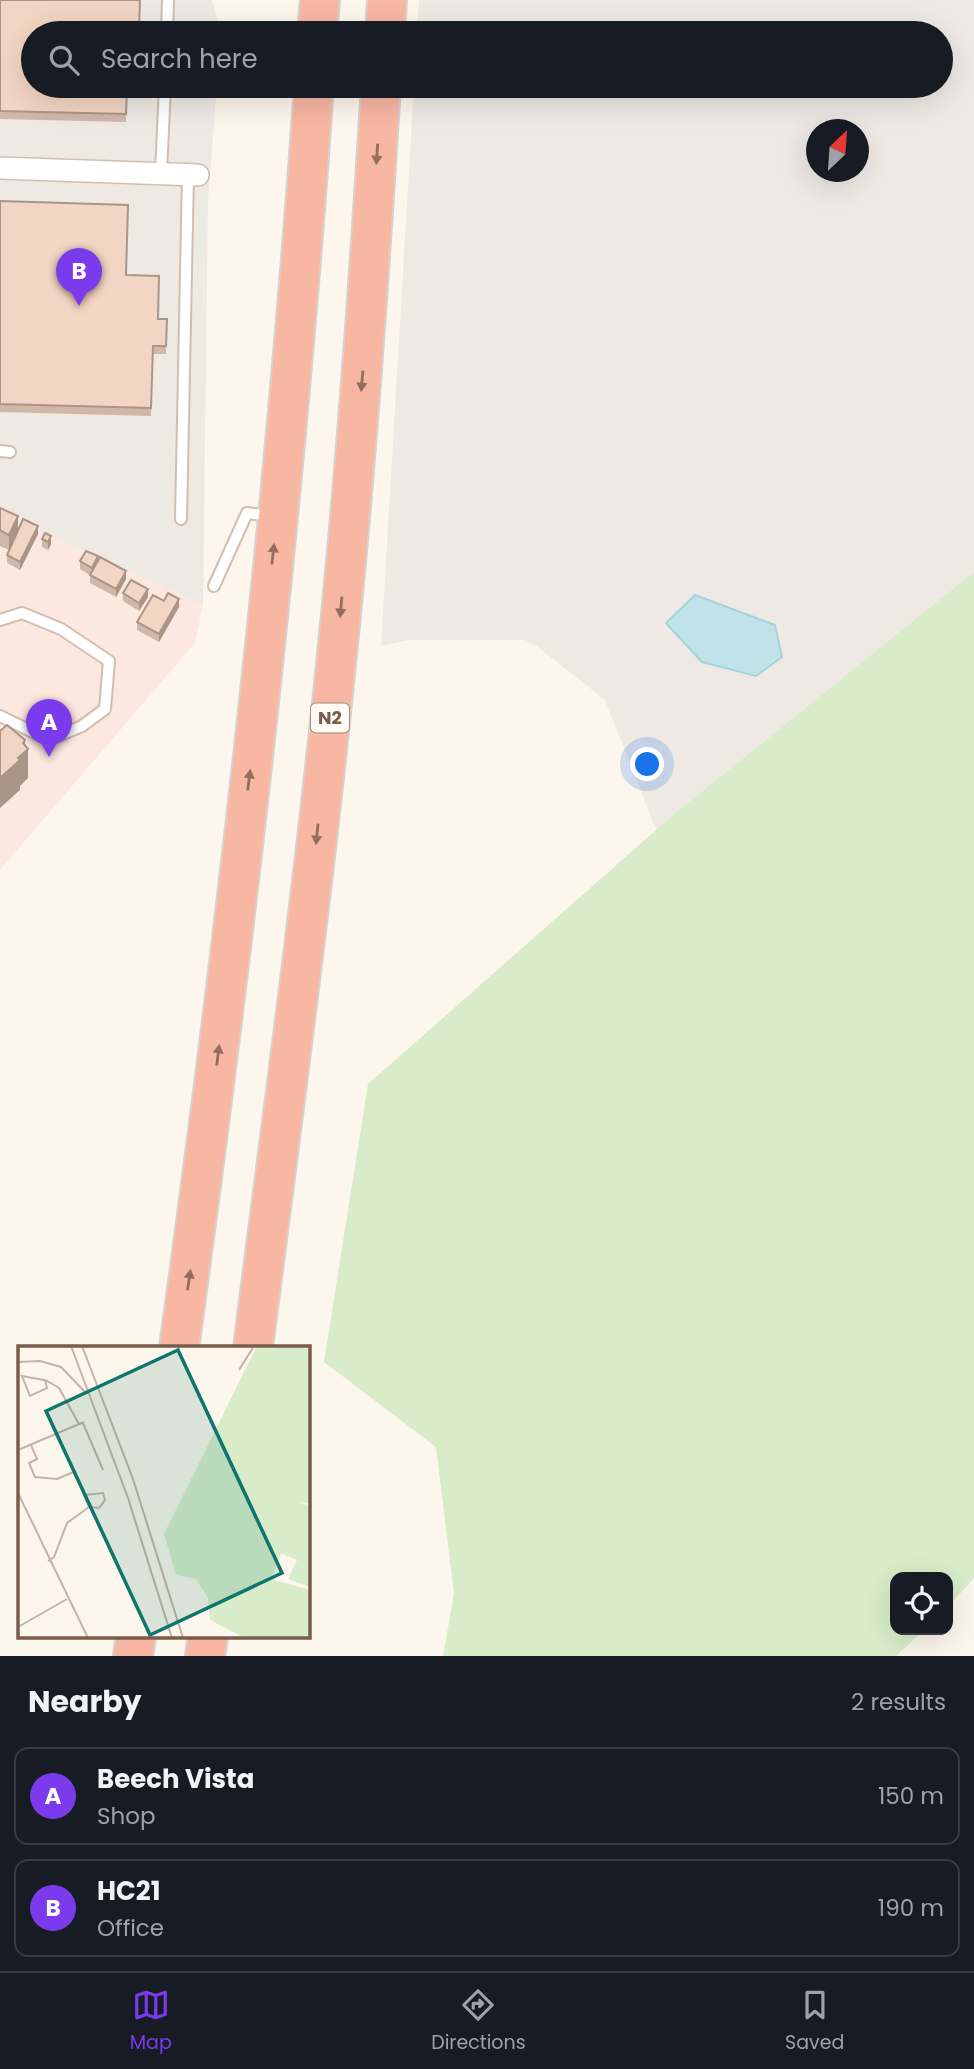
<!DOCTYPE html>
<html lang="en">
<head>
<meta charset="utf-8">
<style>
  :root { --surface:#171b24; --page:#20242c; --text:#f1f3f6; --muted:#9ea1a6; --line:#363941; --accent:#7c3aed }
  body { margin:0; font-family:Poppins,sans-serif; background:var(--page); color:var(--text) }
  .controls { position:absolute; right:21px; bottom:21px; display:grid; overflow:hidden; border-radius:14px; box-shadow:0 7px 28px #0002 }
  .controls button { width:63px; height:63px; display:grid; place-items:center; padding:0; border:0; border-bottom:2px solid var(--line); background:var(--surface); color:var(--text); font:35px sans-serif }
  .compass { position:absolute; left:806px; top:119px; width:63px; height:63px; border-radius:50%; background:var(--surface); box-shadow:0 7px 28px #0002; rotate:25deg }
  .you { position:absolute; left:648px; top:765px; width:24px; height:24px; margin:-18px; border:5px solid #fff; border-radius:50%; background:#1a73e8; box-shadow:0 0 0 10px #1a73e833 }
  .badge { display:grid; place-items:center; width:46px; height:46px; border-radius:50%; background:var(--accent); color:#fff; font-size:23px; font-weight:700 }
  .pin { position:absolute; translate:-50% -58px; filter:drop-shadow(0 2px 4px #0008) }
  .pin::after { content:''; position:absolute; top:37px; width:24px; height:21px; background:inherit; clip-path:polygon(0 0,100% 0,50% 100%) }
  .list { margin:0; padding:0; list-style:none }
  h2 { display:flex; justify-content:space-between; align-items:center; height:91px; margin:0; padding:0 28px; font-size:30px }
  h2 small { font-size:23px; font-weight:400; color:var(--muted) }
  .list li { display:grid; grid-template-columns:46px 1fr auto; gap:21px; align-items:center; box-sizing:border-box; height:98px; margin:0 14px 14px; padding:0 14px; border:2px solid var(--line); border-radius:14px }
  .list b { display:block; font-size:26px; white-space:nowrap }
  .list p { margin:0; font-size:23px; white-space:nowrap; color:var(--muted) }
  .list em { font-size:23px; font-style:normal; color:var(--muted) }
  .icon { flex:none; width:38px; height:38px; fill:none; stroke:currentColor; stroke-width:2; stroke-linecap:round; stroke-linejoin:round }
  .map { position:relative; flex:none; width:974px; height:1656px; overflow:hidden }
  .search { position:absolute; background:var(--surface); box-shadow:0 7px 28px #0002; left:21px; right:21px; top:21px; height:77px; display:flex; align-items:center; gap:18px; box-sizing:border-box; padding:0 24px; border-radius:38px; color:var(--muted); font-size:26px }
  .sheet { height:315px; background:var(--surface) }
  nav { display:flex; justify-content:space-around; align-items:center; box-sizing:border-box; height:98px; border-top:2px solid var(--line); background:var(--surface); font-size:19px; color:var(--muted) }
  nav a { display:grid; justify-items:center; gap:4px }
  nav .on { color:var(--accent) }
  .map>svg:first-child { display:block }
  .commercial { fill:#fde8e0 }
  .industrial { fill:#efe9e4; fill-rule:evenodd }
  .green { fill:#d8ecc9 }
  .water { fill:#bfe3e8; stroke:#a5d3da; stroke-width:2 }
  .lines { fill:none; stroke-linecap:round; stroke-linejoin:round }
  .lane-casing { stroke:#d1beb0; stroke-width:14 }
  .street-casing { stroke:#d1beb0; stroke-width:24 }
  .highway-casing { stroke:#dad1cd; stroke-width:42 }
  .lane { stroke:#fff; stroke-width:10 }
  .street { stroke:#fff; stroke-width:21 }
  .highway { stroke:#f7b7a3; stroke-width:38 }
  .wall { fill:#d1b7a8 }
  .shaded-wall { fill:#aa9588 }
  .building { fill:#f3d5c3; stroke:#aa9588; stroke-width:2 }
  .oneway { fill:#936e5e }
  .labels { text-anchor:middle; stroke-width:5; stroke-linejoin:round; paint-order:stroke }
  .shield { fill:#fffaf3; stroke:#a28b7f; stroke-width:2 }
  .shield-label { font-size:18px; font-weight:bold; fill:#7a5c4d }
  .inset-road { fill:none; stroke:#c5b3a7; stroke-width:2 }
  .view { fill:#0f766e; fill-opacity:0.15; stroke:#0f766e; stroke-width:3.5 }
  .inset-edge { fill:none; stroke:#7a5c4d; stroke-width:3.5 }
</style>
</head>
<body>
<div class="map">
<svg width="974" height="1656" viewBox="0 0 974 1656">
  <rect width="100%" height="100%" fill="#fdf6ec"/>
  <!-- commercial -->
  <path class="commercial" d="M0 513 203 605 195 643 0 870Z"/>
  <!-- industrial -->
  <path class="industrial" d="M0 0H212L221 33H33V86H217L208 200 203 605 0 513Z
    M419 0H974V575L657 832 605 700 538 647 525 640H409L381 646 414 86H941V33H417ZM816 130H858V172H816Z"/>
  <!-- green -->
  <path class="green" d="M974 572V1578L948 1607V1577H895V1630H924L896 1656H443L454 1594 436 1447 324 1362 368 1084 672 816Z"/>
  <!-- water -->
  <path class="water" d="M695 595 775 625 782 657 756 676 702 662 666 623Z"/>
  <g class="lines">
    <!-- lane casing -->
    <g class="lane-casing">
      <path id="lane" d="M167 33 168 0
        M161 173 165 86
        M0 451 10 452
        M181 519 188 174
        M214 586 247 513 270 516
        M0 620 22 613 61 629 109 661 105 709 82 726 49 740 0 716"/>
    </g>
    <!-- street casing -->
    <g class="street-casing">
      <path id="street" d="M0 168 198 175"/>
    </g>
    <!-- highway casing -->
    <g class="highway-casing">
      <path id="highway" d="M317 33 320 0
        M385 33 387 0
        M179 1348C237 929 285 508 314 86
        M253 1348C282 1120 313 893 336 664 356 472 369 279 381 86
        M133 1656 136 1637
        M205 1656 208 1637"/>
    </g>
    <!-- lane -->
    <use href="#lane" class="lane"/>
    <!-- street -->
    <use href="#street" class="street"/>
    <!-- highway -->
    <use href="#highway" class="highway"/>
  </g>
  <!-- wall -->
  <path class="wall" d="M0 0H140V33H33L127 86 126 122 0 119Z
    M0 201 126 275 158 319H167L166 354H153L151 416 0 412Z
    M0 508 18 532 38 534 20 570 7 563V555L17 533 9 550 0 546Z
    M42 539 51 544 48 550 42 547Z
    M80 561 98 562 126 579 116 597 90 583V575L80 569Z
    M123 593 148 597 139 611 123 601Z
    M164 601 179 607 159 642 137 630V622Z"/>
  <!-- shaded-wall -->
  <path class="shaded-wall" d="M18 516V532L9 550V535Z
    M38 526V534L20 570V562Z
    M51 536V544L48 550V542Z
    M98 556V564L92 576V568Z
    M126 571V579L116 597V589Z
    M148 589V597L139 611V603Z
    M179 599V607L159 642V634Z
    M25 740V751L28 749V778L20 786V790L0 808V778L18 758 23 743Z"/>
  <!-- building -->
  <path class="building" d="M0 0H140L139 30H128V33H33V86H127L126 114 0 111Z
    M0 201 128 205 126 275 159 276 158 319H167L166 346H153L151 408 0 404Z
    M0 508 18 516 9 535 0 530Z
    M23 519 38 526 20 562 7 555Z
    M45 533 51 536 48 542 42 539Z
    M86 551 98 556 92 568 80 561Z
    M100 557 126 571 116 589 90 575Z
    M131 580 148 589 139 603 123 593Z
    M168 593 179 599 159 634 137 622 153 595 164 601Z
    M7 725 25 740 23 743 28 749 18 758 20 760 0 778V731Z"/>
  <!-- one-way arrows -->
  <defs><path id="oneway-solid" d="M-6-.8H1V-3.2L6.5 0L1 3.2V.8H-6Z" transform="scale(1.75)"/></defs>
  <g class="oneway">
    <use href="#oneway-solid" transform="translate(377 154) rotate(94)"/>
    <use href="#oneway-solid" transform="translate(362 381) rotate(95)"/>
    <use href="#oneway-solid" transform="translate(273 554) rotate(-84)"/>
    <use href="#oneway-solid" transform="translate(341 607) rotate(95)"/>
    <use href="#oneway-solid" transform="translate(249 780) rotate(-83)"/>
    <use href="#oneway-solid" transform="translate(317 834) rotate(96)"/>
    <use href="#oneway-solid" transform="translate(218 1055) rotate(-83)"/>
    <use href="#oneway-solid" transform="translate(189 1280) rotate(-82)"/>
  </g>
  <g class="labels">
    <!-- shield labels -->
    <rect class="shield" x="311" y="703.5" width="38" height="29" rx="5"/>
    <g class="shield-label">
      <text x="330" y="724">N2</text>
    </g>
  </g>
  <!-- overview -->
  <g transform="translate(18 1346)">
    <rect width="292" height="292" fill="#fdf6ec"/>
    <path d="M239 0H292V157L280 156 292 160V241L270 233 279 214 263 207 253 233 292 244V292H227L192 274 190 252 178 233 158 229 146 188Z" fill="#d8ecc9"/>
    <path class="inset-road" d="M53 0 110 152 154 292M64 0 115 133 165 292M0 16 22 15 43 21 69 48M221 24 236 0M27 34 29 42 12 50 4 30 26 34H27L33 37 41 42 61 78M65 77 85 124M13 99 19 113 11 117 17 131 39 133 58 125M0 104 66 76M0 147 70 292M30 215 36 211 49 177 71 161 81 162 87 154 85 147 66 149 71 161M0 281 49 253"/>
    <path class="view" d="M160 4 264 227 132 289 28 65Z"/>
    <rect width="292" height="292" class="inset-edge"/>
  </g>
</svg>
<div class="controls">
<button><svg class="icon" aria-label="locate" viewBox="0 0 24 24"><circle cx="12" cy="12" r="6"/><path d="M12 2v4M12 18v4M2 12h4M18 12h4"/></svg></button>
</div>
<svg class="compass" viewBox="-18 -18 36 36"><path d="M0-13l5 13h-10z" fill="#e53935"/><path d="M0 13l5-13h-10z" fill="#9ea1a6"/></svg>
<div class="you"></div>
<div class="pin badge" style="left:49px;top:757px">A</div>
<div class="pin badge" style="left:79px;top:306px">B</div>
<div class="search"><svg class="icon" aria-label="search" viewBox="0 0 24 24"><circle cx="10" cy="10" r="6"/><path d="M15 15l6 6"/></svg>Search here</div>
</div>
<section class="sheet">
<h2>Nearby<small>2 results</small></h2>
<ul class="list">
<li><span class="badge">A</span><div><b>Beech Vista</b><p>Shop</p></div><em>150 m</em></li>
<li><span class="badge">B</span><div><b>HC21</b><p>Office</p></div><em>190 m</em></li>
</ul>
</section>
<nav>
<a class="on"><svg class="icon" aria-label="map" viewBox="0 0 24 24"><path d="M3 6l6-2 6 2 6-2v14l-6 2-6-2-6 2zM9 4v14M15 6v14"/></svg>Map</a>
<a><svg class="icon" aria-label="directions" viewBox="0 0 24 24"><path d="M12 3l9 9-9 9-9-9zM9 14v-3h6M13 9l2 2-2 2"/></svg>Directions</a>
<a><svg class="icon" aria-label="saved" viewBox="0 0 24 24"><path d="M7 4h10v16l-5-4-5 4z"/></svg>Saved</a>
</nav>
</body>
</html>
